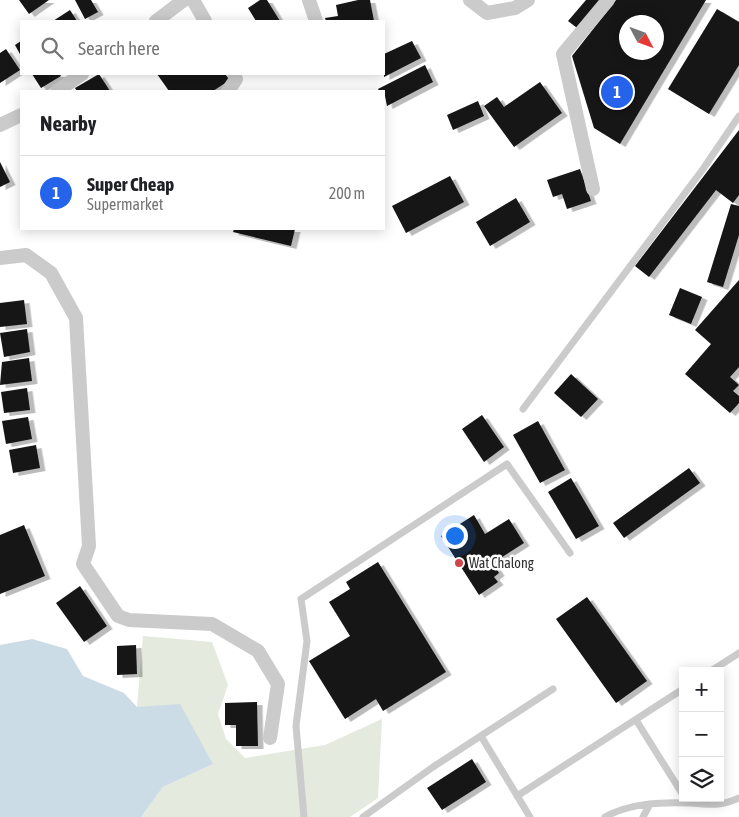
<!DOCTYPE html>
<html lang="en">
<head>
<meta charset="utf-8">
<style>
  :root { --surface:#fff; --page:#f6f6f6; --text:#202124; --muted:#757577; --line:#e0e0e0; --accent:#2563eb }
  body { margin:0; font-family:"Asap Condensed",sans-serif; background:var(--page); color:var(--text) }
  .controls { position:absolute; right:15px; bottom:15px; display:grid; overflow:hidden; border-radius:0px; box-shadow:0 2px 12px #0003 }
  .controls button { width:45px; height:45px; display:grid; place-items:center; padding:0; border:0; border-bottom:1px solid var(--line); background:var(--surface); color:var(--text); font:25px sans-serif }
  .compass { position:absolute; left:619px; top:15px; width:45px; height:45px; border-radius:50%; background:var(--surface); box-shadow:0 2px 12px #0003; rotate:131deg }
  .you { position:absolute; left:454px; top:535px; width:18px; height:18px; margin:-12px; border:4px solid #fff; border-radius:50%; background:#1a73e8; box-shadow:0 0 0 8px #1a73e833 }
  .badge { display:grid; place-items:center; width:32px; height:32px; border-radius:50%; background:var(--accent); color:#fff; font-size:16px; font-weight:700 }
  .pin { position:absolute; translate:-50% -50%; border:2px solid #fff; box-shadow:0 1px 5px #0006 }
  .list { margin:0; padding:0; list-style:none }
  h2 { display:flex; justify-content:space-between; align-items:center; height:65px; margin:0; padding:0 20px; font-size:21px }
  h2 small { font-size:16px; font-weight:400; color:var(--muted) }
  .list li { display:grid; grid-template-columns:32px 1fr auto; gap:15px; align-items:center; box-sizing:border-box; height:75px; padding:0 20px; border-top:1px solid var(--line) }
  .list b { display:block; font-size:19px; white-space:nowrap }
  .list p { margin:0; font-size:16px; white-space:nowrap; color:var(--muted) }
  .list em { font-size:16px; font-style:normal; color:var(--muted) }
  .icon { flex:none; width:28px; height:28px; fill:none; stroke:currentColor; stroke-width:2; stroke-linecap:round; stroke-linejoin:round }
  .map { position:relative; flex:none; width:739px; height:817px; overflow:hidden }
  .search { position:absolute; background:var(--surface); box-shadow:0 2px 12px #0003; left:20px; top:20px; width:365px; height:55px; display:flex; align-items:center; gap:12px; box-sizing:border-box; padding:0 18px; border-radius:0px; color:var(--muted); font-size:19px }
  .panel { position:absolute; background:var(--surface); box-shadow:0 2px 12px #0003; left:20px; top:90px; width:365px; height:140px; border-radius:0px }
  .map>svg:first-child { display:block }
  .green { fill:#e4eadd }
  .water { fill:#ccdce7 }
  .building { fill:#151515; fill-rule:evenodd; filter:url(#shadow) }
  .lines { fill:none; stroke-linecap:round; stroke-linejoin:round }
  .service { stroke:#cbcbcb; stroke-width:7 }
  .minor { stroke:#cbcbcb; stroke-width:14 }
  .poi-dot { fill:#d0454a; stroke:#fff; stroke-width:2 }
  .labels { text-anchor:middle; stroke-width:5; stroke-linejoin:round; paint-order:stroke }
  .poi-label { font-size:14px; fill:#2e2e2e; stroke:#fff; text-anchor:start }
</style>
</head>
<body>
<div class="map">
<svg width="739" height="817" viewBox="0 0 739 817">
  <defs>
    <filter id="shadow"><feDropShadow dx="5.5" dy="3" stdDeviation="0" flood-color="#0004"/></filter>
  </defs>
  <rect width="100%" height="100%" fill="#fff"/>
  <!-- green -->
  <path class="green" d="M143 636 212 642 228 685 218 714 226 739 245 758 325 745 382 719 378 798 350 817H141L163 787 213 764 137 707Z"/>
  <!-- water -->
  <path class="water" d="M32 639 67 649 83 676 124 693 137 707 180 704 213 764 163 787 141 817H0V645Z"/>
  <!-- building -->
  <path class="building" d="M19 0H49L29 14Z
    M75 0H91L98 12 85 19Z
    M260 0H267L280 21H256L248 8Z
    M358 0H370L374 21H326L325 18 338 16 336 5Z
    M586 0H607L581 31 568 21Z
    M616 0H706L620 144 594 128 572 56ZM626 22H656V52H626Z
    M717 9 739 22V65L709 114 668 89Z
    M70 10 77 21H53Z
    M21 41V56L15 45Z
    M412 41 421 58 384 77V54Z
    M6 49 20 70 0 83V53Z
    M425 65 433 82 387 106 384 91H379L378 89Z
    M32 74H60L61 76 41 88Z
    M99 74 110 91H77L75 88Z
    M157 74H225L230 80 213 91H169Z
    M540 82 562 113 514 147 484 106 497 97 504 107Z
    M478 101 484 116 453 130 447 115Z
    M739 130V195L733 203 716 190 649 277 635 266Z
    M0 162 10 182 0 187Z
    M580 169 591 201 567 209 562 194 553 197 547 180Z
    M450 176 464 202 406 233 392 206Z
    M516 198 530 222 490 246 476 222Z
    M731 204 739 206V235L723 287 707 282Z
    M234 229H295L291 246 233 232Z
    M739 280V367L730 377 739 385 733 391 739 396V403L730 413 685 374 711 344 695 330Z
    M680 288 702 297 691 324 669 315Z
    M24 300 27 324 0 327V303Z
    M27 329 30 352 4 357 0 333Z
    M29 358 32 381 0 385 2 362Z
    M571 374 598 399 581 417 554 393Z
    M27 388 30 410 4 413 1 392Z
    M482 415 504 447 484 462 462 429Z
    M28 417 32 439 6 444 2 421Z
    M538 421 565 470 540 483 513 435Z
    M36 445 40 468 13 473 9 450Z
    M689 468 700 483 624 538 613 523Z
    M571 478 599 526 576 539 548 492Z
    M474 515 485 534 509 519 524 543 493 563 499 573 494 577 498 582 479 595 441 536Z
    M24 525 45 576 0 594V535Z
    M378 562 446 672 383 711 376 699 345 719 309 661 350 636 329 602 350 589 346 582Z
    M80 586 107 626 84 642 56 603Z
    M587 597 647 681 616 703 556 619Z
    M136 645 137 674 117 675V646Z
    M257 702 258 746H236V725H225V703Z
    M472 759 486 782 442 810 427 788Z"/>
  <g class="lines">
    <!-- service -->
    <path class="service" d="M523 409 703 169 739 116
      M711 671 739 653
      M636 720 683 795
      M481 736 530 817
      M517 796 683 689
      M304 817 296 726 307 641 301 599 507 464 570 553
      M363 817 433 767 553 689
      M605 817C630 803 661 802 689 803 710 804 720 807 739 798
      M643 817 650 804"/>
    <!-- minor -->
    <path class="minor" d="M193 0 205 21
      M309 0 316 21
      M470 0 487 13 515 8 528 0
      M156 21 184 0
      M57 91 82 74
      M228 91 236 79 234 74
      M0 125 21 115
      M593 189 563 54 608 0
      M0 258 26 255 51 273 76 318 89 546 83 564 118 616 129 620 212 624 258 651 278 684 270 738"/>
  </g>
  <!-- markers -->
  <circle class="poi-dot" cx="459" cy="563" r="5"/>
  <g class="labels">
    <!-- poi labels -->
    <g class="poi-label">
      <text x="469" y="568">Wat Chalong</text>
    </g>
  </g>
</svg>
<div class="controls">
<button>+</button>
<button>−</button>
<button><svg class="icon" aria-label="layers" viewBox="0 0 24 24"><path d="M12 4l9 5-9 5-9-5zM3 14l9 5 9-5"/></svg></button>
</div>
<svg class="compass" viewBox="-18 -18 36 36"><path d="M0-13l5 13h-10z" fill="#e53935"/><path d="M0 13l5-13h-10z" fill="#757577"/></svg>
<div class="you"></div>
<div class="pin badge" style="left:617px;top:92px">1</div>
<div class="search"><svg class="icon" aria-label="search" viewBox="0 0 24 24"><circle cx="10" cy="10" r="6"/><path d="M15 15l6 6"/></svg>Search here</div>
<section class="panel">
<h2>Nearby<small></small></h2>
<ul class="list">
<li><span class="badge">1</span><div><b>Super Cheap</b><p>Supermarket</p></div><em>200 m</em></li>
</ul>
</section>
</div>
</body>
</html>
